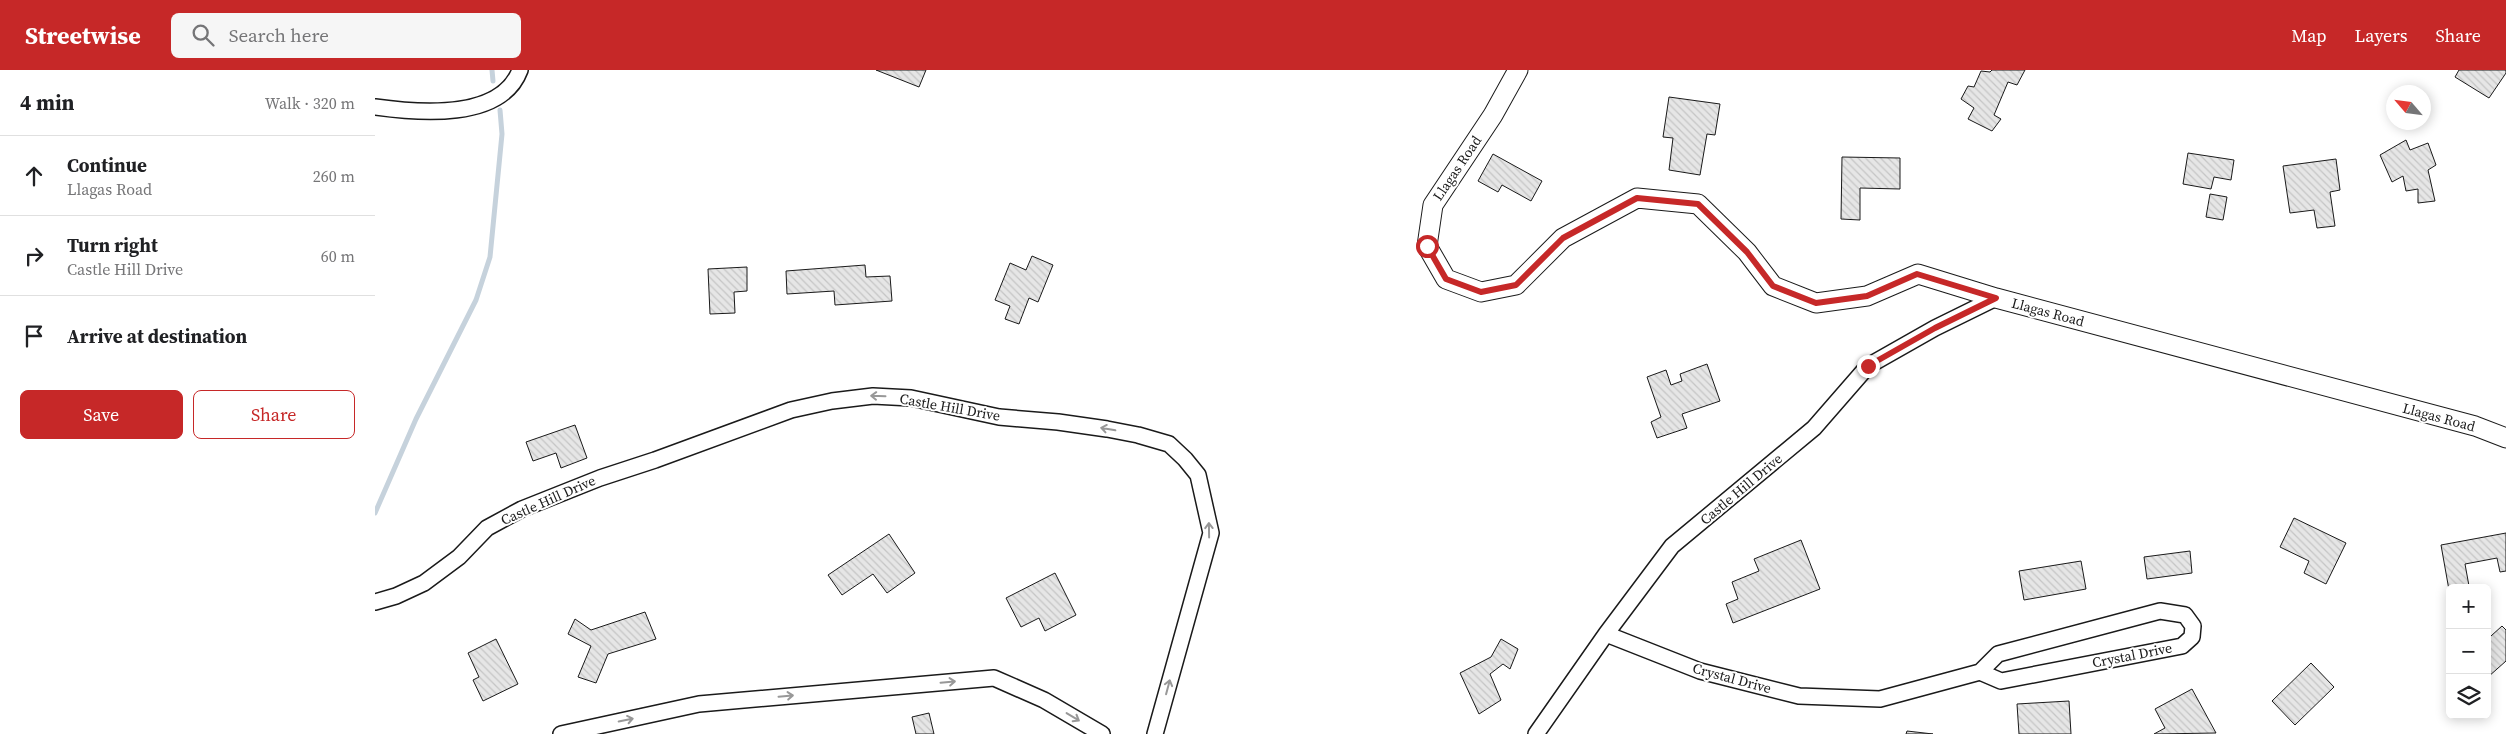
<!DOCTYPE html>
<html lang="en">
<head>
<meta charset="utf-8">
<style>
  :root { --surface:#fff; --page:#f6f6f6; --text:#202124; --muted:#757577; --line:#e0e0e0; --accent:#c62828 }
  body { margin:0; font-family:"Source Serif 4",serif; background:var(--page); color:var(--text) }
  .controls { position:absolute; right:15px; bottom:15px; display:grid; overflow:hidden; border-radius:8px; box-shadow:0 2px 12px #0003 }
  .controls button { width:45px; height:45px; display:grid; place-items:center; padding:0; border:0; border-bottom:1px solid var(--line); background:var(--surface); color:var(--text); font:25px sans-serif }
  .compass { position:absolute; left:2011px; top:15px; width:45px; height:45px; border-radius:50%; background:var(--surface); box-shadow:0 2px 12px #0003; rotate:298deg }
  .stop { position:absolute; width:15px; height:15px; margin:-11px; border:4px solid #c62828; border-radius:50%; background:#fff }
  .stop.end { background:#c62828; border-color:#fff; box-shadow:0 1px 5px #0008 }
  .list { margin:0; padding:0; list-style:none }
  h2 { display:flex; justify-content:space-between; align-items:center; height:65px; margin:0; padding:0 20px; font-size:21px }
  h2 small { font-size:16px; font-weight:400; color:var(--muted) }
  .list li { display:grid; grid-template-columns:32px 1fr auto; gap:15px; align-items:center; box-sizing:border-box; height:80px; padding:0 20px; border-top:1px solid var(--line) }
  .list b { display:block; font-size:19px; white-space:nowrap }
  .list p { margin:0; font-size:16px; white-space:nowrap; color:var(--muted) }
  .list em { font-size:16px; font-style:normal; color:var(--muted) }
  .actions { display:flex; gap:10px; padding:15px 20px }
  .actions a { flex:1; padding:11px 0; border:1px solid var(--accent); border-radius:8px; text-align:center; font-size:18px; color:var(--accent) }
  .actions .main { background:var(--accent); color:#fff }
  .icon { flex:none; width:28px; height:28px; fill:none; stroke:currentColor; stroke-width:2; stroke-linecap:round; stroke-linejoin:round }
  .map { position:relative; flex:none; width:2131px; height:664px; overflow:hidden }
  header { display:flex; align-items:center; gap:30px; box-sizing:border-box; height:70px; padding:0 25px; background:var(--accent); color:#fff }
  header strong { font-size:24px }
  nav { display:flex; gap:28px; margin-inline-start:auto; font-size:18px }
  .search { width:350px; height:45px; background:var(--page); display:flex; align-items:center; gap:12px; box-sizing:border-box; padding:0 18px; border-radius:8px; color:var(--muted); font-size:19px }
  main { display:flex }
  aside { flex:1; background:var(--surface) }
  .map>svg:first-child { display:block }
  .lines { fill:none; stroke-linecap:round; stroke-linejoin:round }
  .stream { stroke:#c6d2dc; stroke-width:5 }
  .building { fill:url(#building-back-hatch); stroke:#1a1a1a }
  .minor-casing { stroke:#1a1a1a; stroke-width:18 }
  .tertiary-casing { stroke:#1a1a1a; stroke-width:21 }
  .minor { stroke:#fff; stroke-width:15 }
  .tertiary { stroke:#fff; stroke-width:19 }
  .oneway { stroke:#989898 }
  .route { stroke:#c62828; stroke-width:6 }
  .labels { text-anchor:middle; stroke-width:4; stroke-linejoin:round; paint-order:stroke }
  .street-label { font-size:14px; fill:#1a1a1a; stroke:#fff }
</style>
</head>
<body>
<header>
<strong>Streetwise</strong>
<div class="search"><svg class="icon" aria-label="search" viewBox="0 0 24 24"><circle cx="10" cy="10" r="6"/><path d="M15 15l6 6"/></svg>Search here</div>
<nav><a>Map</a><a>Layers</a><a>Share</a></nav>
</header>
<main>
<aside>
<h2>4 min<small>Walk · 320 m</small></h2>
<ul class="list">
<li><svg class="icon" aria-label="ahead" viewBox="0 0 24 24"><path d="M12 20V5M6 11l6-6 6 6"/></svg><div><b>Continue</b><p>Llagas Road</p></div><em>260 m</em></li>
<li><svg class="icon" aria-label="right" viewBox="0 0 24 24"><path d="M7 20v-9h11M14 6l5 5-5 5"/></svg><div><b>Turn right</b><p>Castle Hill Drive</p></div><em>60 m</em></li>
<li><svg class="icon" aria-label="arrive" viewBox="0 0 24 24"><path d="M6 21V4h12l-3 4 3 4H6"/></svg><div><b>Arrive at destination</b></div></li>
</ul>
<div class="actions"><a class="main">Save</a><a>Share</a></div>
</aside>
<div class="map">
<svg width="2131" height="664" viewBox="0 0 2131 664">
  <defs>
    <pattern id="building-back-hatch" width="6" height="6" patternUnits="userSpaceOnUse" patternTransform="scale(1.25)"><rect width="6" height="6" fill="#e6e6e6"/><path d="M-1 5l2 2M0 0l6 6M5-1l2 2" fill="none" stroke="#c5c5c5"/></pattern>
  </defs>
  <rect width="100%" height="100%" fill="#fff"/>
  <g class="lines">
    <!-- stream -->
    <path class="stream" d="M117 0 118 11
      M0 443 41 349 101 230 115 187 127 64 125 40"/>
  </g>
  <!-- building -->
  <path class="building" d="M501 0H551L544 17Z
    M1617 0H1650L1642 15 1633 12 1619 45 1626 49 1617 61 1593 49 1599 38 1586 29 1593 16 1599 17 1606 1 1615 2Z
    M2084 0H2131V3L2114 28 2080 7Z
    M1294 27 1345 34 1340 65 1332 64 1325 105 1294 100 1298 68 1288 67Z
    M2031 70 2035 80 2053 73 2061 95 2053 100 2060 131 2043 133V119L2031 121 2028 106 2017 112 2005 85Z
    M1813 83 1859 90 1856 110 1839 107 1836 119 1808 114Z
    M1118 84 1167 111 1156 131 1127 115 1123 122 1103 111Z
    M1467 87 1525 88V119L1485 118V150L1466 149Z
    M1961 89 1965 120 1955 122 1960 156 1942 158 1939 140 1915 143 1908 96Z
    M1835 124 1852 127 1848 150 1831 147Z
    M657 186 678 195 663 232 654 228 644 254 630 249 635 236 620 230 635 193 651 200Z
    M490 195 491 207 515 206 517 231 460 235 459 221 412 224 411 201Z
    M372 197V221L359 222 360 243 335 244 333 199Z
    M1332 294 1345 331 1307 344 1312 358 1282 368 1276 352 1286 347 1272 307 1291 300 1296 315 1307 311 1305 304Z
    M200 355 212 388 186 398 181 383 158 391 151 372Z
    M1919 448 1971 473 1951 514 1929 503 1934 491 1905 477Z
    M2131 463V501L2125 502 2122 488 2090 494 2094 516 2074 520 2066 475Z
    M514 464 540 503 512 523 498 504 467 525 453 505Z
    M1426 470 1445 519 1358 553 1351 534 1363 529 1357 512 1384 501 1379 489Z
    M1815 481 1817 503 1772 509 1769 487Z
    M1706 491 1711 519 1649 530 1644 501Z
    M680 503 701 545 670 561 664 548 646 557 631 528Z
    M270 542 281 569 233 584 221 613 203 607 216 576 193 564 200 549 216 560Z
    M2127 556 2131 560V591L2113 607 2112 562 2116 566Z
    M121 569 143 614 108 631 98 610 104 607 93 583Z
    M1126 569 1143 579 1135 599 1128 594 1115 604 1126 630 1104 644 1085 603 1116 587Z
    M1936 593 1959 617 1920 655 1897 631Z
    M1817 619 1841 663 1779 664 1790 658 1780 639Z
    M1694 631 1696 664H1644L1642 634Z
    M554 643 559 664H541L537 647Z
    M1532 661 1558 664H1531Z"/>
  <g class="lines">
    <!-- minor casing -->
    <g class="minor-casing">
      <path id="minor" d="M0 37C43 43 126 51 145 0
        M0 532 21 526 49 513 84 487 112 458 147 439 225 408 280 390 416 340 457 331 498 326 536 328 624 347 683 352 732 359 763 365 794 374 810 389 823 405 836 463 780 664
        M1231 564 1325 601 1424 626 1505 629 1605 602 1623 584 1785 541 1810 545 1818 556 1817 567 1807 576 1626 611 1605 602
        M186 664 324 634 619 608 669 630 727 664
        M1161 664 1231 564 1297 476 1439 358 1493 296 1560 258 1621 228"/>
    </g>
    <!-- tertiary casing -->
    <g class="tertiary-casing">
      <path id="tertiary" d="M1143 0 1118 45 1058 135 1052 176 1071 209 1106 222 1141 215 1188 168 1262 128 1323 134 1372 182 1398 216 1441 233 1492 226 1543 204 1621 228 2100 356 2131 368"/>
    </g>
    <!-- minor -->
    <use href="#minor" class="minor"/>
    <!-- tertiary -->
    <use href="#tertiary" class="tertiary"/>
  </g>
  <!-- one-way arrows -->
  <defs><path id="oneway-shaft" d="M-6 0H5M1.5-3L5.5 0L1.5 3" fill="none" stroke-width="1.6" stroke-linecap="round" stroke-linejoin="round" transform="scale(1.25)"/></defs>
  <g class="oneway">
    <use href="#oneway-shaft" transform="translate(503 326) rotate(-178)"/>
    <use href="#oneway-shaft" transform="translate(733 359) rotate(-170)"/>
    <use href="#oneway-shaft" transform="translate(834 460) rotate(-91)"/>
    <use href="#oneway-shaft" transform="translate(573 612) rotate(-5)"/>
    <use href="#oneway-shaft" transform="translate(793 617) rotate(-75)"/>
    <use href="#oneway-shaft" transform="translate(411 626) rotate(-5)"/>
    <use href="#oneway-shaft" transform="translate(698 647) rotate(31)"/>
    <use href="#oneway-shaft" transform="translate(251 650) rotate(-12)"/>
  </g>
  <g class="lines">
    <!-- route -->
    <path class="route" d="M1052 176 1071 209 1106 222 1141 215 1188 168 1262 128 1323 134 1372 182 1398 216 1441 233 1492 226 1542 204 1621 228 1560 258 1493 296"/>
  </g>
  <g class="labels">
    <!-- street labels -->
    <g class="street-label">
      <text transform="translate(1082 98) rotate(-56)" y="5">Llagas Road</text>
      <text transform="translate(1673 242) rotate(15)" y="5">Llagas Road</text>
      <text transform="translate(575 337) rotate(10)" y="5">Castle Hill Drive</text>
      <text transform="translate(2064 347) rotate(15)" y="5">Llagas Road</text>
      <text transform="translate(1366 419) rotate(-40)" y="5">Castle Hill Drive</text>
      <text transform="translate(173 430) rotate(-24)" y="5">Castle Hill Drive</text>
      <text transform="translate(1757 585) rotate(-11)" y="5">Crystal Drive</text>
      <text transform="translate(1357 608) rotate(15)" y="5">Crystal Drive</text>
    </g>
  </g>
</svg>
<div class="controls">
<button>+</button>
<button>−</button>
<button><svg class="icon" aria-label="layers" viewBox="0 0 24 24"><path d="M12 4l9 5-9 5-9-5zM3 14l9 5 9-5"/></svg></button>
</div>
<svg class="compass" viewBox="-18 -18 36 36"><path d="M0-13l5 13h-10z" fill="#e53935"/><path d="M0 13l5-13h-10z" fill="#757577"/></svg>
<div class="stop" style="left:1052px;top:176px"></div>
<div class="stop end" style="left:1493px;top:296px"></div>
</div>
</main>
</body>
</html>
